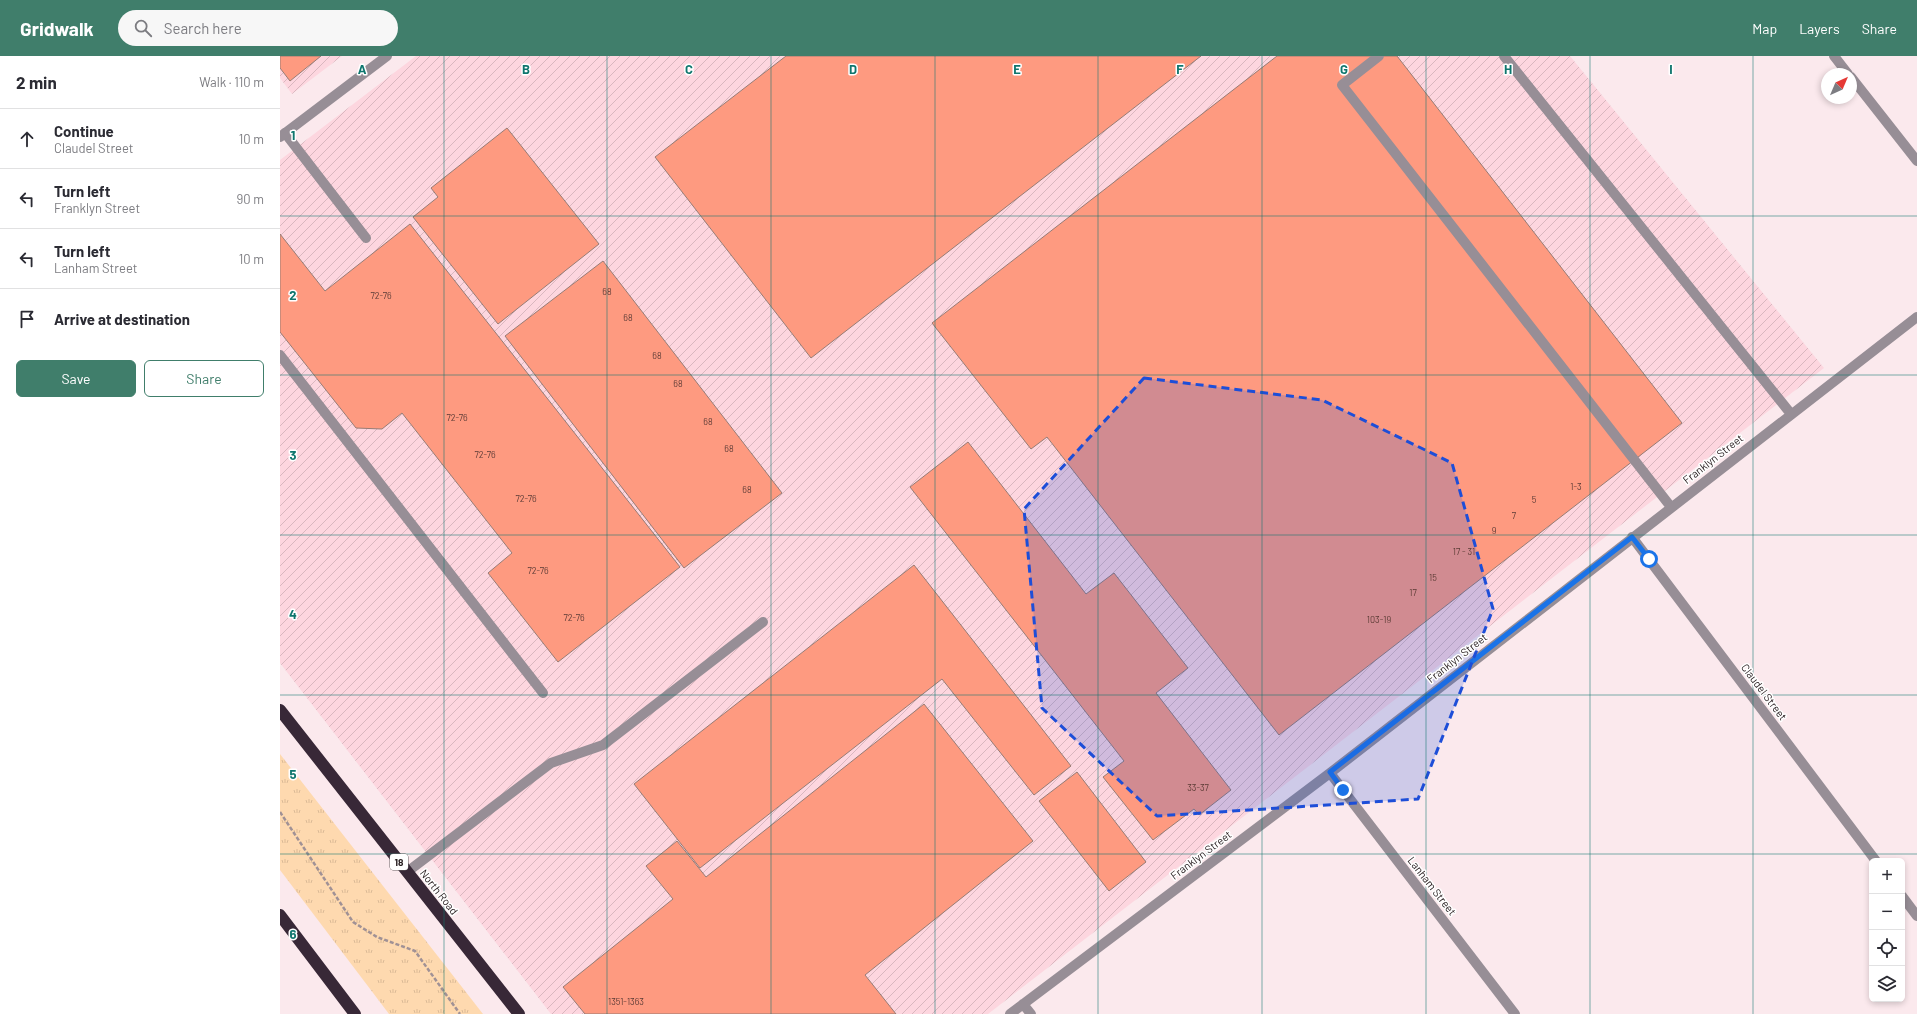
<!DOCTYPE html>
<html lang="en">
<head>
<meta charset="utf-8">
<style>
  :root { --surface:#fff; --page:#f7f7f7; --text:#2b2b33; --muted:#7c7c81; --line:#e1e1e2; --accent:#407e6b }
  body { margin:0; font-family:Barlow,sans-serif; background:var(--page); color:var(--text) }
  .controls { position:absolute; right:12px; bottom:12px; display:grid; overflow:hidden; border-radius:6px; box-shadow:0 2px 6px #0003 }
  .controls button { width:36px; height:36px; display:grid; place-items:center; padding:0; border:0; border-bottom:1px solid var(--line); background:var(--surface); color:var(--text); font:20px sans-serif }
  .compass { position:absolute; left:1541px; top:12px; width:36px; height:36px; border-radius:50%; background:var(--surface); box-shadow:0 2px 6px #0003; rotate:44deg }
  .stop { position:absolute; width:12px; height:12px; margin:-9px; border:3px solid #1a73e8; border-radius:50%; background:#fff }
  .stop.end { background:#1a73e8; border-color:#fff; box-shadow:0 1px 4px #0008 }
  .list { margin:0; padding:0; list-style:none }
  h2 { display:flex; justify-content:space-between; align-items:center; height:52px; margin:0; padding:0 16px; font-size:17px }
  h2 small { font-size:13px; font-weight:400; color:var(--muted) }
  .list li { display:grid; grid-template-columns:26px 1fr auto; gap:12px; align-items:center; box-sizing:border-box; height:60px; padding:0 16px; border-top:1px solid var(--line) }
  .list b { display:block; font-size:15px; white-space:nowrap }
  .list p { margin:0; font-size:13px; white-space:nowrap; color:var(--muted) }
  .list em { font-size:13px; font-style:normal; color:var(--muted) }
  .actions { display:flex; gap:8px; padding:12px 16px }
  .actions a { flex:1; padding:9px 0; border:1px solid var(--accent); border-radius:6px; text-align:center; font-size:14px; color:var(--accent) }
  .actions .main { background:var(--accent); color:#fff }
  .icon { flex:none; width:22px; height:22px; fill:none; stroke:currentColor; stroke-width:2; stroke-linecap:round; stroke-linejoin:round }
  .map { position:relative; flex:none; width:1637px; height:958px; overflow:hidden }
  header { display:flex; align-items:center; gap:24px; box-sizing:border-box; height:56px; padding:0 20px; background:var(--accent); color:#fff }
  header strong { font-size:19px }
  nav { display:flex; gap:22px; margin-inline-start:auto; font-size:14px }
  .search { width:280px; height:36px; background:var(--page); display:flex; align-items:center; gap:10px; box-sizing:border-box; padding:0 14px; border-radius:22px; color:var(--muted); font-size:15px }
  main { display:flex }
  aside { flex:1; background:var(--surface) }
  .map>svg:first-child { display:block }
  .industrial { fill:url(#industrial-furrows) }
  .park { fill:url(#park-tufts) }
  .building { fill:#fe9a80; stroke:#977c75 }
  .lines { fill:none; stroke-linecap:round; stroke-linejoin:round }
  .path { stroke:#a09195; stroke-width:2.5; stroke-dasharray:4 2; stroke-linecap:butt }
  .lane { stroke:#978e96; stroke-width:10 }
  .street { stroke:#978e96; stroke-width:10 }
  .highway { stroke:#382837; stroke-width:12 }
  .route { stroke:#1a73e8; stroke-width:5 }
  .marked { fill:#1d4ed8; fill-opacity:0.2; stroke:#1d4ed8; stroke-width:3; stroke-dasharray:8 5; stroke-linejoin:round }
  .grid { fill:none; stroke:#0f766e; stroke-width:1; stroke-opacity:0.55 }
  .labels { text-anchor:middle; stroke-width:3; stroke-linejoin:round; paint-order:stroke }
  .number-label { font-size:9px; fill:#5c3c36 }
  .shield { fill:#fff; stroke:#676062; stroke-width:1 }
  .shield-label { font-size:10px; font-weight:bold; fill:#261c1e }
  .street-label { font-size:11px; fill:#261c1e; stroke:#fff }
  .grid-label { font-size:13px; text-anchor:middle; font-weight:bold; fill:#0f766e; stroke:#fff; stroke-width:3; stroke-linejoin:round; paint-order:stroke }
</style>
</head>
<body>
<header>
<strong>Gridwalk</strong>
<div class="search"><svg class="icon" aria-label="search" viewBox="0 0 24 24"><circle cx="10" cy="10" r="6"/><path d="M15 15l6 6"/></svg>Search here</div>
<nav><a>Map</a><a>Layers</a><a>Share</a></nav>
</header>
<main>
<aside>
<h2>2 min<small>Walk · 110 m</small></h2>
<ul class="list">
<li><svg class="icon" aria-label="ahead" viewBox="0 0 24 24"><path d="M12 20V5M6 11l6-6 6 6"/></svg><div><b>Continue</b><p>Claudel Street</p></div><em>10 m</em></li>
<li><svg class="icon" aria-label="left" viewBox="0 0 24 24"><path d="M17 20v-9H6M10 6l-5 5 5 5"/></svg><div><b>Turn left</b><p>Franklyn Street</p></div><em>90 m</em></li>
<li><svg class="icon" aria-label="left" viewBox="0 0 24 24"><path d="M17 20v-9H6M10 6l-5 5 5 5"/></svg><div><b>Turn left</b><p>Lanham Street</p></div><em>10 m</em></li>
<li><svg class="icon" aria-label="arrive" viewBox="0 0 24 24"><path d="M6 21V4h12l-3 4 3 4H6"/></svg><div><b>Arrive at destination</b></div></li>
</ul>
<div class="actions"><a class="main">Save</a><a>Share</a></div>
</aside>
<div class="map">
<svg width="1637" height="958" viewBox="0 0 1637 958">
  <defs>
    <pattern id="industrial-furrows" width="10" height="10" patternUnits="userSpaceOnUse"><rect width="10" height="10" fill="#fdd6df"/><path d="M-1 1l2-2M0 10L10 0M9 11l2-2" fill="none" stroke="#d9b7bf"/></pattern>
    <pattern id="park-tufts" width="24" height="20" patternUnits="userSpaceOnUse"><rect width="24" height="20" fill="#fed9af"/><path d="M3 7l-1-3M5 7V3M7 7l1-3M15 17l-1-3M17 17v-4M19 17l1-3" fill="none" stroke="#daba96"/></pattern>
  </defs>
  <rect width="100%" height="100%" fill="#fbe9ed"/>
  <!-- industrial -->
  <path class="industrial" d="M0 0H62L12 38 0 22Z
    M136 0H1290L1544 312 708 958H271L0 607V104Z"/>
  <!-- park -->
  <path class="park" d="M0 698 203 958H109L0 814Z"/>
  <!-- building -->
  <path class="building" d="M0 0H41L10 25 0 12Z
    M506 0H921L531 302 375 101Z
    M997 0H1117L1402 367 999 679 767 381 751 393 652 267Z
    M227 72 319 188 218 268 133 161 158 141 151 132Z
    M130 168 400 511 278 606 208 517 232 497 122 357 102 373 76 372 0 276V178L45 235Z
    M323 205 502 437 404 512 225 280Z
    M688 386 806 538 834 517 908 612 876 637 951 734 919 759 914 753 873 784 823 721 844 705 630 431Z
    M634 509 791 710 754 739 662 623 420 812 354 728Z
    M644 648 753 785 585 919 616 958H305L283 931 393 843 366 810 397 785 426 821Z
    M797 716 866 806 829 835 759 745Z"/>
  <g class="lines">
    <!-- path -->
    <path class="path" d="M0 756 73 866 97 881 135 895 180 958"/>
    <!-- lane -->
    <path class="lane" d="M5 77 86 182
      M0 299 263 637
      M127 816 271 707 323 689 483 566"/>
    <!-- street -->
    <path class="street" d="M1099 0 1062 29 1391 451
      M1224 0 1511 358
      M1554 0 1568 18
      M1571 21 1637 105
      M0 81 107 0
      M1352 481 1596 805
      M1050 717 1235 958
      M1622 840 1637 860
      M743 948 751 958
      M730 958 1050 717 1637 261"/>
    <!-- highway -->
    <path class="highway" d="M0 654 239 958
      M0 859 75 958"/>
  </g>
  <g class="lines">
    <!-- route -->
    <path class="route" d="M1063 734 1050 716 1352 481 1369 503"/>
  </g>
  <!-- marked area -->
  <path class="marked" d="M864 322 1042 344 1172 407 1213 553 1138 743 877 760 762 652 744 453Z"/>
  <!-- grid -->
  <path class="grid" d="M164 0V958M327 0V958M491 0V958M655 0V958M818 0V958M982 0V958M1146 0V958M1310 0V958M1473 0V958M0 160H1637M0 319H1637M0 479H1637M0 639H1637M0 798H1637"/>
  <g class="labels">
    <!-- number labels -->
    <g class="number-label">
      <text x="327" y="239">68</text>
      <text x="101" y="243">72-76</text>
      <text x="348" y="265">68</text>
      <text x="377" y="303">68</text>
      <text x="398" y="331">68</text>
      <text x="177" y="365">72-76</text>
      <text x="428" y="369">68</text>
      <text x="449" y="396">68</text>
      <text x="205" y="402">72-76</text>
      <text x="1296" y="434">1-3</text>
      <text x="467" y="437">68</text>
      <text x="246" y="446">72-76</text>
      <text x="1254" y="447">5</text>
      <text x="1234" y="463">7</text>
      <text x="1214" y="478">9</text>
      <text x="1184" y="499">17 - 31</text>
      <text x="258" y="518">72-76</text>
      <text x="1153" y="525">15</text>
      <text x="1133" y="540">17</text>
      <text x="294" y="565">72-76</text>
      <text x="1099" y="567">103-19</text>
      <text x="918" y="735">33-37</text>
      <text x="346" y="949">1351-1363</text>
    </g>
    <!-- shield labels -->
    <rect class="shield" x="110" y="798" width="18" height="16" rx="3"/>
    <g class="shield-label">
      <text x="119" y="810">18</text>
    </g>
    <!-- street labels -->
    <g class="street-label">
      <text transform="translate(1433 403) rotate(-38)" y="4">Franklyn Street</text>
      <text transform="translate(1177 602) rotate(-38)" y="4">Franklyn Street</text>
      <text transform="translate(1484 636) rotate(53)" y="4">Claudel Street</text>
      <text transform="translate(921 799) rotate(-37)" y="4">Franklyn Street</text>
      <text transform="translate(1152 830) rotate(52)" y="4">Lanham Street</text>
      <text transform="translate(159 836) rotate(52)" y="4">North Road</text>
    </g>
  </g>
  <g class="grid-label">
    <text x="82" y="18">A</text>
    <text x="246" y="18">B</text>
    <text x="409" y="18">C</text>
    <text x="573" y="18">D</text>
    <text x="737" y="18">E</text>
    <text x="900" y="18">F</text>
    <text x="1064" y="18">G</text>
    <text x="1228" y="18">H</text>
    <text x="1391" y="18">I</text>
    <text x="13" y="84">1</text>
    <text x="13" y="244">2</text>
    <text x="13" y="404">3</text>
    <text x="13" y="563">4</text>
    <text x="13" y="723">5</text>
    <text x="13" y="883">6</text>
  </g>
</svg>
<div class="controls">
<button>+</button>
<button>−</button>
<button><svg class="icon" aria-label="locate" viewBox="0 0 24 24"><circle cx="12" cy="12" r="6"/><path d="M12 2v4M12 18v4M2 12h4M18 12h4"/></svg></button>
<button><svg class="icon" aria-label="layers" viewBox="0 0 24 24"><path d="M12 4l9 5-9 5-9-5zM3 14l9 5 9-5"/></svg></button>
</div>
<svg class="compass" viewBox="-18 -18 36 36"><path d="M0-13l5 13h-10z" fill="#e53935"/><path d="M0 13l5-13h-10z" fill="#7c7c81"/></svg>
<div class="stop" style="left:1369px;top:503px"></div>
<div class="stop end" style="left:1063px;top:734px"></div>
</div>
</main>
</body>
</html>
